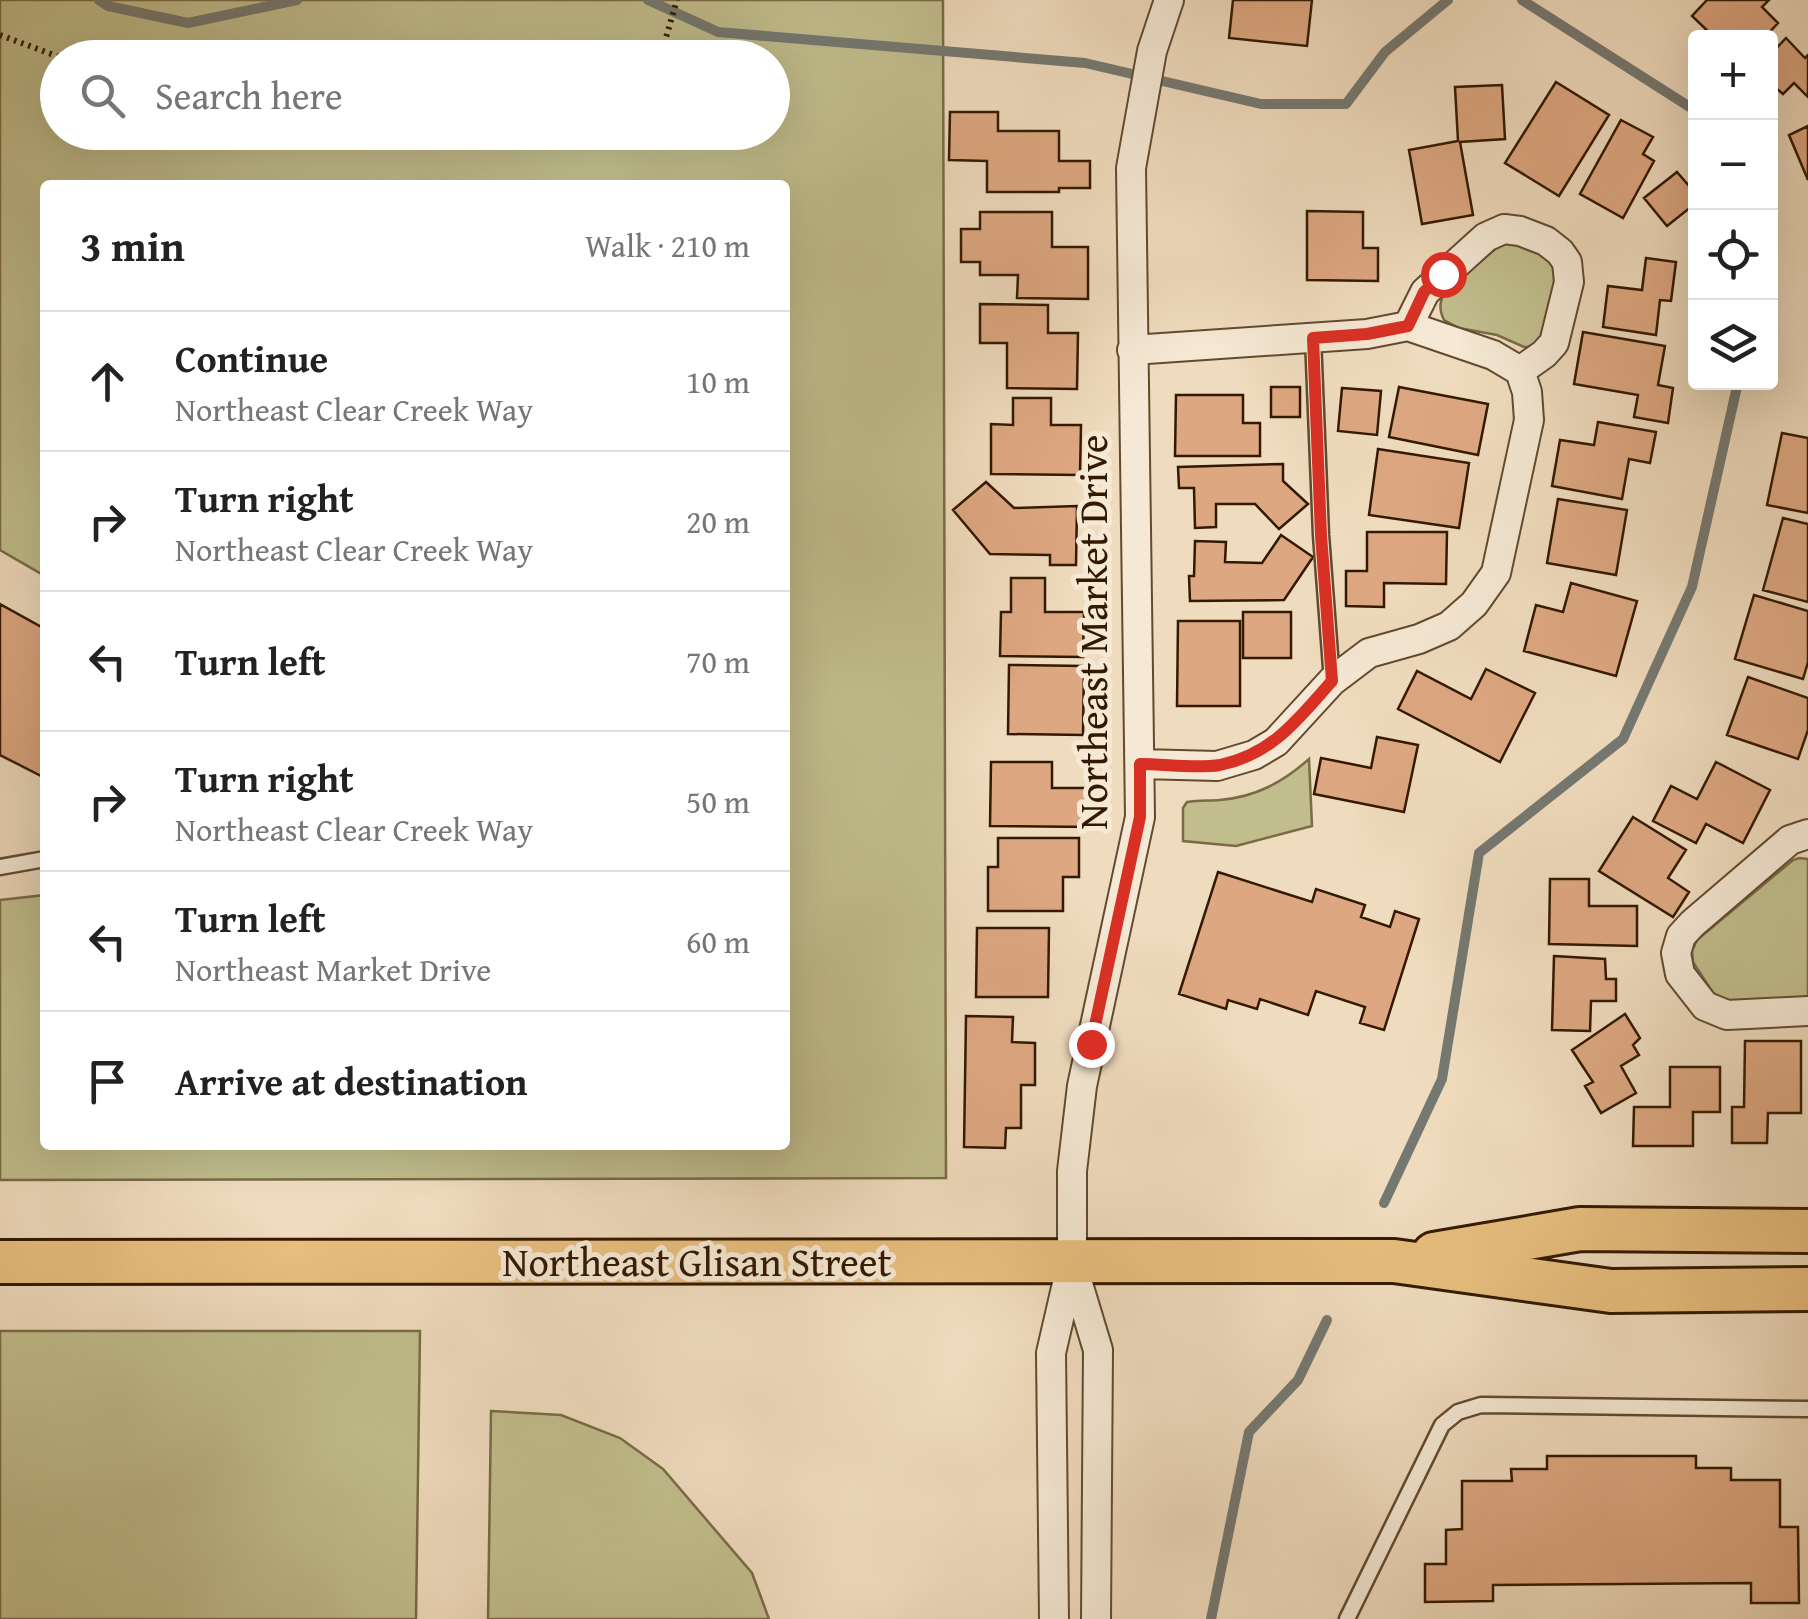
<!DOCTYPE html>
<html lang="en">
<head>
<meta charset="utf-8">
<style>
  :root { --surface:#fff; --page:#f2f2f2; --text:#222; --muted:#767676; --line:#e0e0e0 }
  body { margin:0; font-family:"Gentium Book Plus",serif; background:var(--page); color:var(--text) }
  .controls { position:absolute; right:30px; top:30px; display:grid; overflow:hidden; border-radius:10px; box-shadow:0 10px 40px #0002 }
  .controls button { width:90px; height:90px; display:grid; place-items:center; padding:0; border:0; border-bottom:2px solid var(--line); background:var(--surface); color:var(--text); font:50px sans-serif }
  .stop { position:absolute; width:30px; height:30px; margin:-22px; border:8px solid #d93025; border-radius:50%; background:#fff }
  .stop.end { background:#d93025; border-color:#fff; box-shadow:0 2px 10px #0008 }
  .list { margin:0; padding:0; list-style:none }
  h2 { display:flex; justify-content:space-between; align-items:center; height:130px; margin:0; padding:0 40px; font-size:42px }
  h2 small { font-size:32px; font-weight:400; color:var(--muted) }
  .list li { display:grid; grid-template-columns:65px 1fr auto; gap:30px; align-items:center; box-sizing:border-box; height:140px; padding:0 40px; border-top:2px solid var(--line) }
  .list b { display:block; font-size:38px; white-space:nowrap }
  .list p { margin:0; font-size:32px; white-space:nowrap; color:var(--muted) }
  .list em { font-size:32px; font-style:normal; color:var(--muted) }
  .icon { flex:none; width:55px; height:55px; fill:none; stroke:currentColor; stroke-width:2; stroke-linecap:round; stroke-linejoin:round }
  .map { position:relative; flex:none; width:1808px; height:1619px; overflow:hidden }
  .search { position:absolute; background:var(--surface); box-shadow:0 10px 40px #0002; left:40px; top:40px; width:750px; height:110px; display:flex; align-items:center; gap:25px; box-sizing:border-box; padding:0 35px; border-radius:55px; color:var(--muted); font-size:38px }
  .panel { position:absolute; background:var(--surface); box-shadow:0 10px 40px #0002; left:40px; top:180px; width:750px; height:970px; border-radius:10px }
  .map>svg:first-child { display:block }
  .green { fill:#c1bd8c; stroke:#7a6b46; stroke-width:2.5; fill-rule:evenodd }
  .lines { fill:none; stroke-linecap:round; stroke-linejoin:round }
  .stream { stroke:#757871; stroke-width:10 }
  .building { fill:#dda781; stroke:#331900; stroke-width:2.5 }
  .lane-casing { stroke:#624a2f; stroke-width:19 }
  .street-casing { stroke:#624a2f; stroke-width:32 }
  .primary-casing { stroke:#331900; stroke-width:48 }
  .path { stroke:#331900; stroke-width:6; stroke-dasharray:2.5 5; stroke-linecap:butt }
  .lane { stroke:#f5e8d4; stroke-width:14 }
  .street { stroke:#f5e8d4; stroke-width:28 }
  .primary { stroke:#e8be7e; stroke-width:42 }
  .route { stroke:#d93025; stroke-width:12 }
  .labels { text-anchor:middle; stroke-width:10; stroke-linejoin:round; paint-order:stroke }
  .street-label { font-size:40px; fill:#331900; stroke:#f5e8d4 }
</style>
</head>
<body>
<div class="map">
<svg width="1808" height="1619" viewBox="0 0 1808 1619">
  <rect width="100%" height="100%" fill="#efdbbd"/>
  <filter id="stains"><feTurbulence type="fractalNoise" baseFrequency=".002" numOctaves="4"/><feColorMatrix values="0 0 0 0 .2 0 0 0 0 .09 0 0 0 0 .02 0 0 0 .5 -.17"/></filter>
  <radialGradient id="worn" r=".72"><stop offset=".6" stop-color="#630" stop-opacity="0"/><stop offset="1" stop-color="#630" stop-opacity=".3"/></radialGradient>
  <!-- green -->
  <path class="green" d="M0 0H943L946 1178 0 1180V900L45 895V1145H785V185H45V576L0 550ZM58 58H772V132H58Z
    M1517 242 1546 254 1559 267 1546 339 1530 347H1524L1497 335 1459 328 1444 320C1438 308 1440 299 1447 289L1500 245Z
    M1309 759 1312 826 1236 846 1183 841V808L1187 802C1198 800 1209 801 1220 800 1256 797 1283 782 1309 759Z
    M1799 858 1808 859V998L1730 1002 1715 996 1693 962 1692 951 1697 940 1793 860Z
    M0 1331H420L416 1619H0Z
    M491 1411 561 1415 620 1438 663 1469 752 1573 769 1619H488Z"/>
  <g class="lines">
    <!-- stream -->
    <path class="stream" d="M99 0 108 6 188 23 297 0
      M648 0 718 32 1085 63 1261 104H1346L1385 52 1448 0
      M1522 0 1696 111
      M1384 1203 1442 1079 1479 853 1623 739 1692 587 1738 382
      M1211 1619 1249 1432 1298 1380 1327 1320"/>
  </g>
  <!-- building -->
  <path class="building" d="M1233 0H1312L1307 46 1229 38Z
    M1707 0H1769L1762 7 1778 23 1764 38H1715L1692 16Z
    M1786 38 1805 58 1808 55V97L1794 83 1783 94 1770 83V55Z
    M1556 82 1609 115 1559 196 1505 163Z
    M1502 85 1505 139 1460 142 1473 215 1422 224 1409 150 1458 141 1455 87Z
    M950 112H998V131H1059V161H1090V188H1059V192H987V161L949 160Z
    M1621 120 1653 137 1643 154 1654 161 1623 218 1580 194Z
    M1808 126V180L1789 135Z
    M1677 172 1696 194V203L1667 226 1644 198Z
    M1307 211 1363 212V248H1378V281L1307 280Z
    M980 212H1052V247H1088V299L1017 298 1018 275H980V262H961V229H980Z
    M1646 258 1676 262 1671 301 1660 300 1656 335 1603 327 1608 286 1642 290Z
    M980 304 1048 305V333H1078L1077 389 1007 388V343H980Z
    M1583 332 1665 346 1658 385 1673 388 1668 423 1634 417 1638 395 1574 384Z
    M1271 387H1300V417H1271Z
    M1399 387 1488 404 1478 455 1389 437Z
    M1342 388 1381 391 1377 435 1338 431Z
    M1176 395H1243V423H1260V456H1175Z
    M1013 398H1051V425H1081L1080 475 991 474V424L1013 425Z
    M1598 422 1656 432 1650 463 1629 459 1622 499 1552 486 1560 440 1594 445Z
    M1782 433 1808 438V513L1767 505Z
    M1378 449 1469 463 1459 528 1369 515Z
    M1283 464V481L1308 504 1279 529 1255 504H1216V527L1195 528 1194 488H1179L1178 467Z
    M986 482 1014 508 1077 506 1076 565H1050V555L990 554 953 510Z
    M1558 499 1627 510 1616 575 1547 563Z
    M1783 518 1808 524V602L1763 590Z
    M1367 532H1447L1446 584 1384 583V607L1346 606V571H1367Z
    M1281 535 1313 557 1284 600 1190 601 1189 576H1194L1195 541 1226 542 1225 562 1262 563Z
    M1011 578H1045V612H1084L1083 657 1000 656 1001 612H1011Z
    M1571 583 1637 601 1616 676 1524 651 1536 605 1563 612Z
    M1754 595 1808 611V662L1803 679 1735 659Z
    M0 604 45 629V778L0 755Z
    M1243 612H1291V658H1243Z
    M1178 621H1240V706H1177Z
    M1009 665 1084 666 1083 735 1008 734Z
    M1486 669 1535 693 1500 762 1398 709 1417 671 1471 699Z
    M1748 677 1808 698V730L1798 759 1727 735Z
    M1377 737 1418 745 1404 812 1314 794 1321 758 1371 768Z
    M991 762H1052V788H1094L1093 827 990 826Z
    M1716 762 1770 790 1743 843 1706 824 1696 843 1653 821 1671 786 1697 799Z
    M1633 817 1686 850 1668 878 1689 892 1673 917 1599 871Z
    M998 838H1079V877H1063V911H988V867H998Z
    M1218 872 1312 902 1316 889 1365 905 1361 917 1390 927 1395 911 1419 919 1384 1030 1360 1023 1365 1007 1316 991 1308 1015 1260 999 1257 1009 1228 1000 1226 1009 1179 994Z
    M1550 879H1589V906H1637V946L1549 944Z
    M977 928H1049L1048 997H976Z
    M1554 956 1605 959 1606 979H1616V1001H1591L1590 1031 1552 1030Z
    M1625 1014 1640 1038 1633 1045 1639 1055 1621 1066 1636 1093 1601 1113 1585 1086 1593 1082 1572 1050Z
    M966 1016 1013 1017 1012 1042 1035 1043V1085H1021V1128H1006L1005 1148 964 1147Z
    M1745 1041H1801V1113H1768L1767 1143H1732V1107H1744Z
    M1670 1067H1720V1112H1693V1146H1633L1634 1107H1670Z
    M1547 1456H1696V1468H1731V1480H1780V1527H1798L1799 1603H1751V1583L1493 1585V1601L1425 1602V1564H1446V1530L1462 1529V1481H1512L1511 1469H1547Z"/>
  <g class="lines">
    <!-- lane casing -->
    <g class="lane-casing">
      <path id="lane" d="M1313 338 1321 535 1332 681
        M0 867 45 859
        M1347 1619 1442 1425 1458 1412 1481 1405 1808 1409"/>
    </g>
    <!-- street casing -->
    <g class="street-casing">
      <path id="street" d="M1408 326 1425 292 1486 237 1504 229 1520 231 1546 241 1560 252 1567 262 1569 282 1554 343 1544 354 1520 371
        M1132 350 1367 334 1408 326 1493 355 1520 371 1527 392 1529 420 1496 573 1474 604 1449 626 1419 639 1369 653 1332 681 1276 742 1254 755 1217 766 1141 764
        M1808 834 1790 840 1692 924 1681 936 1676 953 1680 974 1705 1006 1727 1015 1808 1011
        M1072 1264 1098 1350 1096 1619
        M1054 1619 1051 1353 1072 1262V1171L1082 1086 1140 817 1131 168 1152 51 1169 0"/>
    </g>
    <!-- primary casing -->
    <g class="primary-casing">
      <path id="primary" d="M1434 1254 1580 1229 1808 1231
        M0 1262 1394 1261 1611 1291 1808 1289"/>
    </g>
    <!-- path -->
    <path class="path" d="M0 35 62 58
      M660 58 677 0"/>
    <!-- lane -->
    <use href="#lane" class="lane"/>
    <!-- street -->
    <use href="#street" class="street"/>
    <!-- primary -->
    <use href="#primary" class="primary"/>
  </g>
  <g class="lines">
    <!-- route -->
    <path class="route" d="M1091 1044 1140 817V764C1166 764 1195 769 1220 765 1273 754 1298 719 1332 681L1321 535 1313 338 1367 334 1408 326 1424 292 1443 274"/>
  </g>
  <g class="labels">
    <!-- street labels -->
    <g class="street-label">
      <text transform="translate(1093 632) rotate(-90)" y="14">Northeast Market Drive</text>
      <text x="697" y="1276">Northeast Glisan Street</text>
    </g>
  </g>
  <rect width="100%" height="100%" filter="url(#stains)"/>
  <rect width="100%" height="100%" fill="url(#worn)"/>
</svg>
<div class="controls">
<button>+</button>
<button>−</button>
<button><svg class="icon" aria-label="locate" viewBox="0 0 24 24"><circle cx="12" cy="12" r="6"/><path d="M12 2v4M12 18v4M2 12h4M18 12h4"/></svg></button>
<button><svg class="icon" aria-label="layers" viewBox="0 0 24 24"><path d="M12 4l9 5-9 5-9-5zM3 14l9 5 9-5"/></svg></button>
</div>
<div class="stop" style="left:1443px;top:274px"></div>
<div class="stop end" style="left:1091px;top:1044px"></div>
<div class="search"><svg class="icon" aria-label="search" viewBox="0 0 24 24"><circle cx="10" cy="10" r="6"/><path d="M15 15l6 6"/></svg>Search here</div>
<section class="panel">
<h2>3 min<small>Walk · 210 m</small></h2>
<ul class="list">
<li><svg class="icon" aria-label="ahead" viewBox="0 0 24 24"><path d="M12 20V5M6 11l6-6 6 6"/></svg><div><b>Continue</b><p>Northeast Clear Creek Way</p></div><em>10 m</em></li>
<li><svg class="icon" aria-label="right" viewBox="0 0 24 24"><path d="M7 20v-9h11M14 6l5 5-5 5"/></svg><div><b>Turn right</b><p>Northeast Clear Creek Way</p></div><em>20 m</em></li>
<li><svg class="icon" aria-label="left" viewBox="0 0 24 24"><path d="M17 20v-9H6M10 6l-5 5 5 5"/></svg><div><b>Turn left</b></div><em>70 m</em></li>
<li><svg class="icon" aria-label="right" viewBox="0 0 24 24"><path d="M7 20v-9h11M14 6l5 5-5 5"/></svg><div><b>Turn right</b><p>Northeast Clear Creek Way</p></div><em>50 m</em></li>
<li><svg class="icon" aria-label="left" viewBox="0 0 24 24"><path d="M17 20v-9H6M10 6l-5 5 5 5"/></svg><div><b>Turn left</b><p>Northeast Market Drive</p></div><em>60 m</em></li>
<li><svg class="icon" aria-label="arrive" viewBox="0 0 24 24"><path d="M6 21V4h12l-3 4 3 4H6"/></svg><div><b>Arrive at destination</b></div></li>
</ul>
</section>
</div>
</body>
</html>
